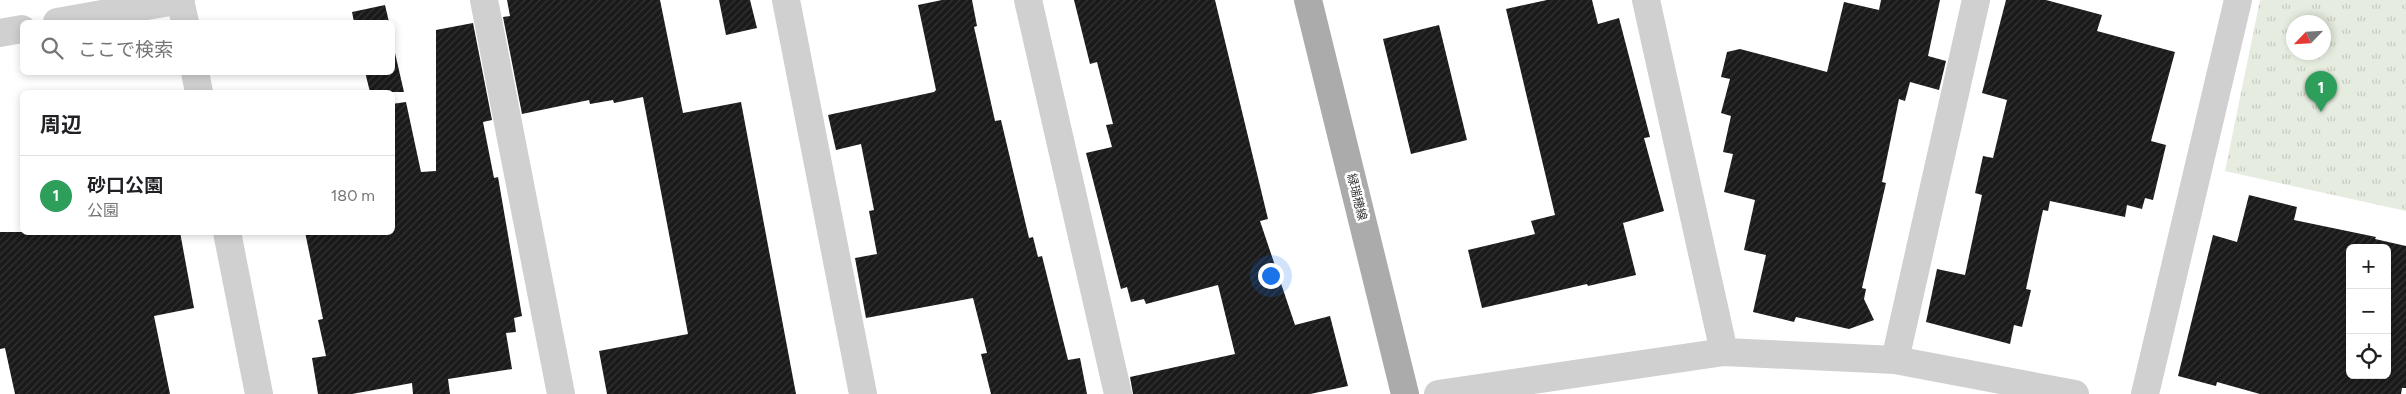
<!DOCTYPE html>
<html lang="ja">
<head>
<meta charset="utf-8">
<style>
  :root { --surface:#fff; --page:#f2f2f2; --text:#202124; --muted:#757577; --line:#e0e0e0; --accent:#e63946 }
  body { margin:0; font-family:Figtree,"Noto Sans JP",sans-serif; background:var(--page); color:var(--text) }
  .controls { position:absolute; right:15px; bottom:15px; display:grid; overflow:hidden; border-radius:8px; box-shadow:0 2px 8px #0003 }
  .controls button { width:45px; height:45px; display:grid; place-items:center; padding:0; border:0; border-bottom:1px solid var(--line); background:var(--surface); color:var(--text); font:25px sans-serif }
  .compass { position:absolute; left:2286px; top:15px; width:45px; height:45px; border-radius:50%; background:var(--surface); box-shadow:0 2px 8px #0003; rotate:245deg }
  .you { position:absolute; left:1270px; top:275px; width:18px; height:18px; margin:-12px; border:4px solid #fff; border-radius:50%; background:#1a73e8; box-shadow:0 0 0 8px #1a73e833 }
  .badge { display:grid; place-items:center; width:32px; height:32px; border-radius:50%; background:var(--accent); color:#fff; font-size:16px; font-weight:700 }
  .pin { position:absolute; translate:-50% -41px; filter:drop-shadow(0 1px 2px #0008) }
  .pin::after { content:''; position:absolute; top:26px; width:18px; height:15px; background:inherit; clip-path:polygon(0 0,100% 0,50% 100%) }
  .list { margin:0; padding:0; list-style:none }
  h2 { display:flex; justify-content:space-between; align-items:center; height:65px; margin:0; padding:0 20px; font-size:21px }
  h2 small { font-size:16px; font-weight:400; color:var(--muted) }
  .list li { display:grid; grid-template-columns:32px 1fr auto; gap:15px; align-items:center; box-sizing:border-box; height:80px; padding:0 20px; border-top:1px solid var(--line) }
  .list b { display:block; font-size:19px; white-space:nowrap }
  .list p { margin:0; font-size:16px; white-space:nowrap; color:var(--muted) }
  .list em { font-size:16px; font-style:normal; color:var(--muted) }
  .icon { flex:none; width:28px; height:28px; fill:none; stroke:currentColor; stroke-width:2; stroke-linecap:round; stroke-linejoin:round }
  .map { position:relative; flex:none; width:2406px; height:394px; overflow:hidden }
  .search { position:absolute; background:var(--surface); box-shadow:0 2px 8px #0003; left:20px; top:20px; width:375px; height:55px; display:flex; align-items:center; gap:12px; box-sizing:border-box; padding:0 18px; border-radius:8px; color:var(--muted); font-size:19px }
  .panel { position:absolute; background:var(--surface); box-shadow:0 2px 8px #0003; left:20px; top:90px; width:375px; height:145px; border-radius:8px }
  .map>svg:first-child { display:block }
  .park { fill:url(#park-tufts); fill-rule:evenodd }
  .building { fill:url(#building-hatch); fill-rule:evenodd }
  .lines { fill:none; stroke-linecap:round; stroke-linejoin:round }
  .minor { stroke:#d0d0d0; stroke-width:28 }
  .major { stroke:#ababab; stroke-width:28 }
  .labels { text-anchor:middle; stroke-width:5; stroke-linejoin:round; paint-order:stroke }
  .street-label { font-size:12px; fill:#333; stroke:#fff }
</style>
</head>
<body>
<div class="map">
<svg width="2406" height="394" viewBox="0 0 2406 394">
  <defs>
    <pattern id="park-tufts" width="24" height="20" patternUnits="userSpaceOnUse" patternTransform="scale(1.25)"><rect width="24" height="20" fill="#e6ecdf"/><path d="M3 7l-1-3M5 7V3M7 7l1-3M15 17l-1-3M17 17v-4M19 17l1-3" fill="none" stroke="#c6cbc0"/></pattern>
    <pattern id="building-hatch" width="6" height="6" patternUnits="userSpaceOnUse" patternTransform="scale(1.25)"><rect width="6" height="6" fill="#1a1a1a"/><path d="M-1 1l2-2M0 6l6-6M5 7l2-2" fill="none" stroke="#333"/></pattern>
  </defs>
  <rect width="100%" height="100%" fill="#fff"/>
  <!-- park -->
  <path class="park" d="M2260 0H2406V211L2225 171ZM2294 22H2324V52H2294Z"/>
  <!-- building -->
  <path class="building" d="M507 0H660L683 113 741 102 796 394H607L599 351 688 334 643 97 614 103 613 100 590 104 589 100 522 114 503 17 510 16Z
    M719 0H750L757 28 726 35Z
    M942 0H972L977 26 974 27 995 121 1001 120 1029 238 1033 237 1038 257 1042 256 1068 360 1080 358 1087 394H991L981 354 987 353 973 298 866 318 855 258 877 254 869 211 874 210 861 144 836 150 828 115 934 92 936 90 918 5Z
    M1074 0H1215L1268 219 1260 221 1295 325 1330 316 1348 386 1310 394H1133L1130 377 1235 354 1218 285 1146 304 1144 299 1131 302 1127 287 1121 289 1086 153 1112 147 1106 125 1113 124 1097 62 1090 64Z
    M1547 0H1592L1598 24 1619 18 1650 137 1644 138 1664 211 1623 223 1636 275 1588 286 1587 284 1482 308 1468 250 1535 234 1531 221 1555 215 1506 9Z
    M1881 0H1940L1928 56 1946 61 1939 90 1910 82 1905 101 1899 99 1882 182 1886 183 1862 288 1866 289 1864 299 1874 320 1849 329 1796 317 1794 322 1753 312 1766 255 1744 250 1755 200 1724 192 1733 154 1723 152 1731 116 1721 113 1730 79 1721 77 1727 52 1740 49 1827 72 1844 2 1879 10Z
    M2006 0H2046L2102 15 2097 31 2175 52 2151 141 2166 145 2153 200 2145 198 2142 209 2127 205 2125 217 2050 201 2048 211 2043 210 2026 289 2031 290 2022 327 2014 325 2010 344 1926 322 1937 269 1965 275 1982 195 1975 193 1983 156 1993 158 2007 100 1982 93Z
    M385 5 389 22H354L352 12Z
    M473 23 492 120 483 122 494 178 498 177 522 316 514 318 516 332 506 333 512 369 448 379 450 394H413L412 383 352 394H318L312 358 326 356 318 320 323 319 305 232H392V104L406 102 421 172 436 171V30Z
    M1439 25 1467 140 1411 154 1383 39Z
    M392 40 404 92H370L365 72H392Z
    M2249 195 2297 207 2294 220 2376 237 2375 239 2406 246V388H2402L2401 394H2260L2217 382 2216 386 2178 376 2213 235 2237 242ZM2350 248H2387V375H2350Z
    M0 232H180L194 308 154 316 170 394H15L5 348 0 349Z"/>
  <g class="lines">
    <!-- minor -->
    <path class="minor" d="M180 0 185 22
      M484 0 561 394
      M786 0 863 394
      M1028 0 1118 394
      M1646 0 1724 352
      M57 22 181 0
      M0 33 22 29
      M195 72 199 92
      M227 232 259 394
      M1895 360 1976 0
      M1438 394 1724 352 1895 360 2075 394
      M2145 394 2238 0"/>
    <!-- major -->
    <path class="major" d="M1308 0 1405 394"/>
  </g>
  <g class="labels">
    <!-- street labels -->
    <g class="street-label">
      <text transform="translate(1357 197) rotate(76)" y="4">緑瑞穂線</text>
    </g>
  </g>
</svg>
<div class="controls">
<button>+</button>
<button>−</button>
<button><svg class="icon" aria-label="locate" viewBox="0 0 24 24"><circle cx="12" cy="12" r="6"/><path d="M12 2v4M12 18v4M2 12h4M18 12h4"/></svg></button>
</div>
<svg class="compass" viewBox="-18 -18 36 36"><path d="M0-13l5 13h-10z" fill="#e53935"/><path d="M0 13l5-13h-10z" fill="#757577"/></svg>
<div class="you"></div>
<div class="pin badge" style="left:2321px;top:112px;background:#2e9e5b">1</div>
<div class="search"><svg class="icon" aria-label="search" viewBox="0 0 24 24"><circle cx="10" cy="10" r="6"/><path d="M15 15l6 6"/></svg>ここで検索</div>
<section class="panel">
<h2>周辺<small></small></h2>
<ul class="list">
<li><span class="badge" style="background:#2e9e5b">1</span><div><b>砂口公園</b><p>公園</p></div><em>180 m</em></li>
</ul>
</section>
</div>
</body>
</html>
